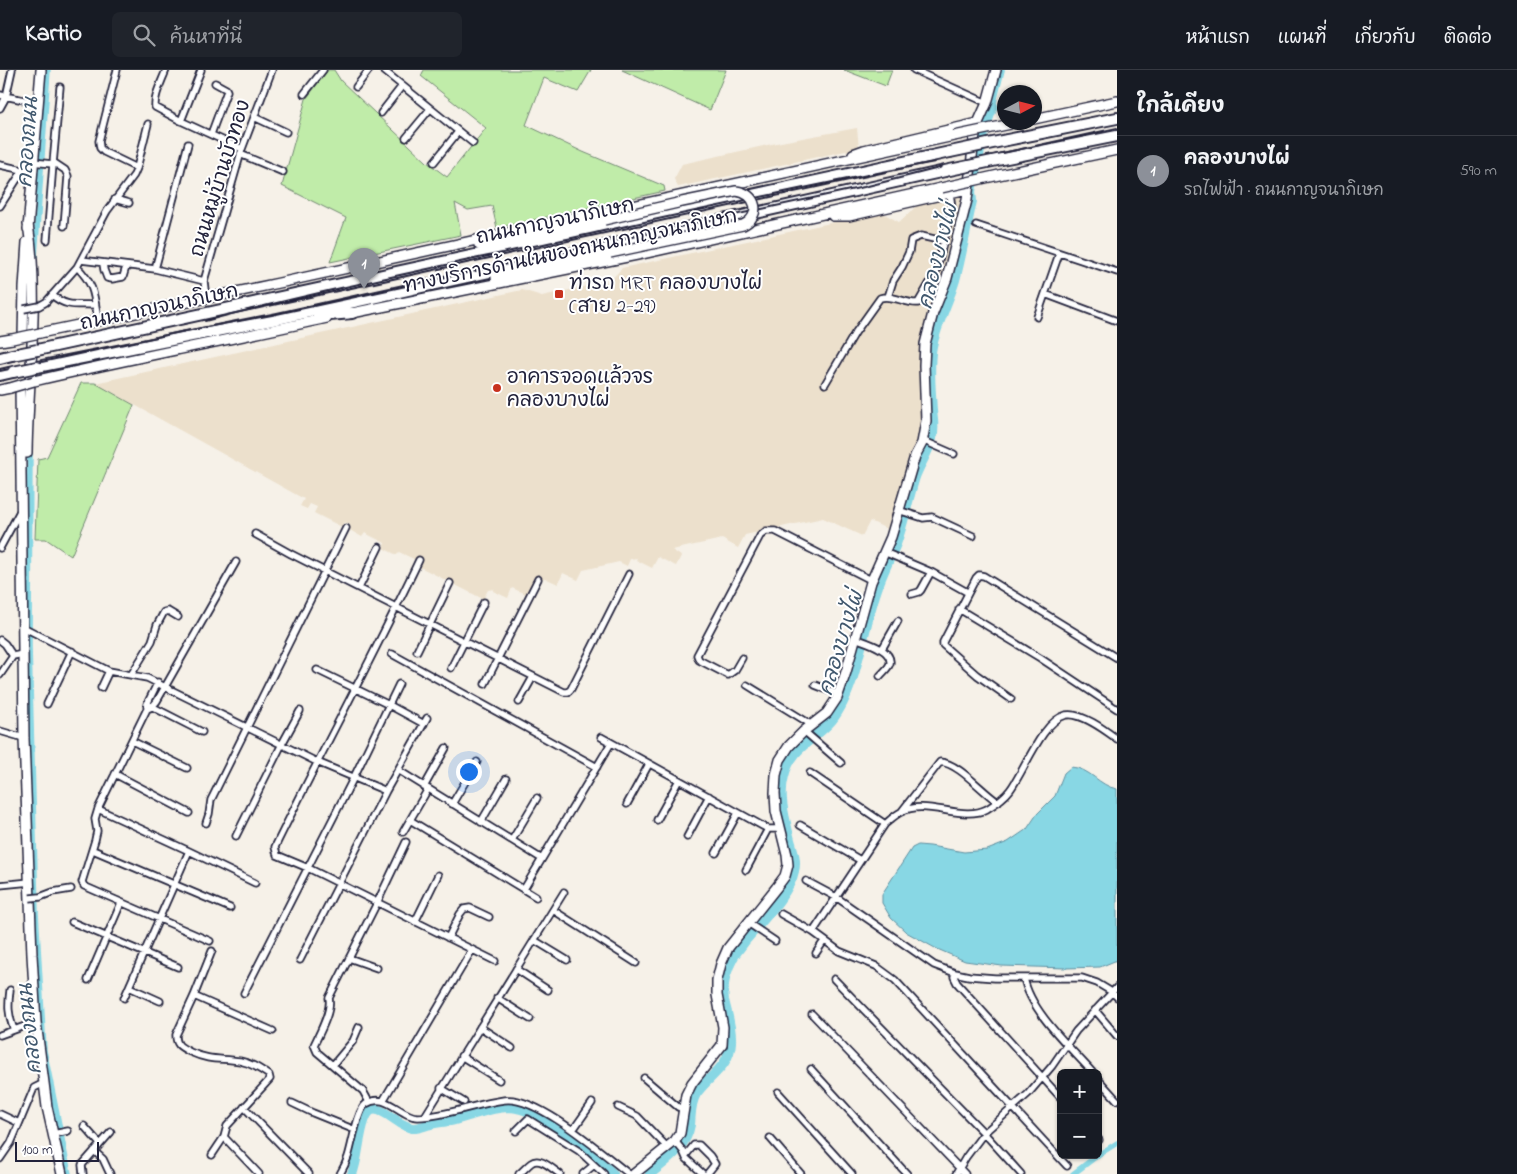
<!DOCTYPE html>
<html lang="th">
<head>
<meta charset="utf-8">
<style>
  :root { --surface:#171b24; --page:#20242c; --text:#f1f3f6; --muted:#9ea1a6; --line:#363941; --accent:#8c9099 }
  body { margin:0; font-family:"Indie Flower","Playpen Sans Thai",sans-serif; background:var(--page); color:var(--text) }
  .controls { position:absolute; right:15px; bottom:15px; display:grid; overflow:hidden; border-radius:8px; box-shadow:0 1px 4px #0004 }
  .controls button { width:45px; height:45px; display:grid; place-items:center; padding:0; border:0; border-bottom:1px solid var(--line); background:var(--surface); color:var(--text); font:25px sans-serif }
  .compass { position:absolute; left:997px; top:15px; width:45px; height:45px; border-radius:50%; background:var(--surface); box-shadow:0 1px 4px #0004; rotate:83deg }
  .scale { position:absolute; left:15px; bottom:12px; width:84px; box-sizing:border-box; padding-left:5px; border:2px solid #22223b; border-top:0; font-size:14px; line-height:18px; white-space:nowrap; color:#22223b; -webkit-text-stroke:4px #fff; paint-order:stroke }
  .you { position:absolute; left:468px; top:701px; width:18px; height:18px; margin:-12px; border:4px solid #fff; border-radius:50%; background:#1a73e8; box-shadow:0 0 0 8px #1a73e833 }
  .badge { display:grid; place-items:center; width:32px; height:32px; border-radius:50%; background:var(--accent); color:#fff; font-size:16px; font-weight:700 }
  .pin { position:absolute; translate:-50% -41px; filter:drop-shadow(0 1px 2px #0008) }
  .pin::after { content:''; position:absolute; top:26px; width:18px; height:15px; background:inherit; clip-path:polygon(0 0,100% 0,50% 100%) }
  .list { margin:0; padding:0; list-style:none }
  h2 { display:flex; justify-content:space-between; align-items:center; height:65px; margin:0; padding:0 20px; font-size:21px }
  h2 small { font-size:16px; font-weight:400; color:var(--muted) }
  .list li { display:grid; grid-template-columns:32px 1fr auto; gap:15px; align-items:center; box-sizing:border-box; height:70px; padding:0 20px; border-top:1px solid var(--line) }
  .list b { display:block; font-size:19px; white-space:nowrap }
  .list p { margin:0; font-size:16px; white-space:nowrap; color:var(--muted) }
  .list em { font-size:16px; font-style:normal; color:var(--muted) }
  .icon { flex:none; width:28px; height:28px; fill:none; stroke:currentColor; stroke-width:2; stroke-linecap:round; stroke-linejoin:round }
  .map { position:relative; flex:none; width:1117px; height:1104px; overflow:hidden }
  header { display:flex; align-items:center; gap:30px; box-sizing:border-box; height:70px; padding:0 25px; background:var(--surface); border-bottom:1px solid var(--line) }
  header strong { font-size:24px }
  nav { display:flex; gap:28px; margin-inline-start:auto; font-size:18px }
  .search { width:350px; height:45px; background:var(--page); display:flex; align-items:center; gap:12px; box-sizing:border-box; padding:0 18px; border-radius:8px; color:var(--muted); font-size:19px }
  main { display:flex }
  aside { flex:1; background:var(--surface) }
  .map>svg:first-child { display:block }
  .built { fill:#ece0cc }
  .green { fill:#c0eca9; stroke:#718772 }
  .water { fill:#88d7e4; stroke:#5f8fa0 }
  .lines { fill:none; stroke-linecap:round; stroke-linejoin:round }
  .canal { stroke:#88d7e4; stroke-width:5.5 }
  .river { stroke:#88d7e4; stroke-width:10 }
  .street-casing { stroke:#22223b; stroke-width:9 }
  .secondary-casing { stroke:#22223b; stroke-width:12 }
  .highway-casing { stroke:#22223b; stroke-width:14 }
  .street { stroke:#fff; stroke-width:5.5 }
  .secondary { stroke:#fff; stroke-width:9 }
  .highway { stroke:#fff; stroke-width:10 }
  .rail { stroke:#22223b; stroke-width:2 }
  .street-bridge-casing { stroke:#22223b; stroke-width:9; stroke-linecap:butt }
  .secondary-bridge-casing { stroke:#22223b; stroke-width:12; stroke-linecap:butt }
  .highway-bridge-casing { stroke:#22223b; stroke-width:14; stroke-linecap:butt }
  .street-bridge { stroke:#fff; stroke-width:5.5 }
  .secondary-bridge { stroke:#fff; stroke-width:9 }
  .highway-bridge { stroke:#fff; stroke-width:10 }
  .poi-dot { fill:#c8321e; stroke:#fff; stroke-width:2 }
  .labels { text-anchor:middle; stroke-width:4; stroke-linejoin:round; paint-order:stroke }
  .street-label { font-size:20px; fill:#22223b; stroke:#fff }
  .poi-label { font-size:20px; fill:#22223b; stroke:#fff; text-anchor:start }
  .water-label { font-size:21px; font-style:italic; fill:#41586e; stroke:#fff }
</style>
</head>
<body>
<header>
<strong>Kartio</strong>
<div class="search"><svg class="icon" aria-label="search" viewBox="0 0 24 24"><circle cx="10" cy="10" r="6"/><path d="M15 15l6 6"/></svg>ค้นหาที่นี่</div>
<nav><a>หน้าแรก</a><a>แผนที่</a><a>เกี่ยวกับ</a><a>ติดต่อ</a></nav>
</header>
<main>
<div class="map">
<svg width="1117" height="1104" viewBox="0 0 1117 1104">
  <rect width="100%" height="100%" fill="#f6f1e8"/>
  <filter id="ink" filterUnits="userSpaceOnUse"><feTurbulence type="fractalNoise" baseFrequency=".02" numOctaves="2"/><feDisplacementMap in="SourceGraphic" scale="10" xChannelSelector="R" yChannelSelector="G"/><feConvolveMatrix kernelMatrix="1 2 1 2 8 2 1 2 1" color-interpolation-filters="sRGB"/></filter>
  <g filter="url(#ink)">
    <!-- built -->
    <path class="built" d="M857 58 859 78 678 117 674 109 682 94 781 72Z
      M961 125 962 137 944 210 924 264 922 364 910 393 887 459 870 451 862 466 823 448 745 465 738 478 722 469 672 480 681 486 676 496 658 487 652 498 636 490 637 488 630 489 627 496 619 492 583 500 578 510 563 503 558 514 545 508 535 510 528 525 512 518 508 528 493 521 494 519 488 520 483 529 418 496 420 492 399 482 397 485 383 478 385 473 365 463 362 467 348 459 350 454 344 452 342 457 314 443 317 437 310 434 307 439 300 436 304 429 95 313 522 220 542 226 610 211 622 198 881 142 899 152 920 133Z"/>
    <!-- green -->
    <path class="green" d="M328 0H334L341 11 427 92 447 107 486 58 421 6 424 0H591L578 22 544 8 526 55 583 82 664 116 665 121 497 158 492 136 468 140 455 133 461 165 330 192 346 148 282 116 306 29Z
      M622 0H726L710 40Z
      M844 0H892L886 16Z
      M81 313H95L134 335 71 486 46 469H35L38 389 47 387Z"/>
    <!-- water -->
    <path class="water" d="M1071 697C1090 698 1099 716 1117 719V890L1100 897 1066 898 1002 896 965 891 935 878 906 862 891 848 882 833V824L912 778 918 775 930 776 964 782 987 780 1008 772 1027 759 1037 744 1055 726 1064 703Z"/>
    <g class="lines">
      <!-- canal -->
      <path class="canal" d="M993 36 1002 0
        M35 187 48 0
        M30 379 29 575 36 842 44 980 69 1104
        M1098 1085 1117 1073
        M1073 1104 1098 1085"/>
      <!-- river -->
      <path class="river" d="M352 1104C359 1089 359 1052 369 1042 377 1033 394 1050 402 1054 405 1056 409 1057 412 1058 418 1059 425 1055 431 1054 437 1052 443 1052 450 1051 456 1050 462 1048 468 1046 481 1042 495 1037 509 1037 542 1038 589 1082 613 1104
        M650 1104C667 1090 686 1078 690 1055 691 1045 690 1034 696 1024 708 1006 730 997 731 972 732 958 727 944 724 930 722 916 726 901 733 888 736 882 741 877 745 871 760 853 790 823 794 801 797 791 793 780 790 770 785 749 778 727 784 706 791 677 815 670 832 650 842 638 848 622 853 607 862 578 867 547 877 519 882 503 890 489 896 474 904 452 908 429 915 407 920 393 929 382 932 368 935 359 933 350 932 341 931 320 928 297 932 276 937 253 948 233 955 210 962 184 966 158 972 131L971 121 985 58 993 36"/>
      <!-- street casing -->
      <g class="street-casing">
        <path id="street" d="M117 0 99 71 100 78 104 82 137 98
          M166 0C162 11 154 25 155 37L181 51
          M201 0 181 51 242 79
          M383 0 473 73
          M914 0 987 33
          M356 17 369 0
          M304 24 323 0
          M0 25 38 33
          M0 38 6 27 12 0
          M381 43 402 16
          M254 47 286 62
          M211 64 227 21 226 19 215 13
          M406 68 430 39
          M240 84 283 102
          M32 92 53 94 60 17
          M53 92 65 100 68 106 64 156
          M434 92 458 62
          M0 95 32 102
          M115 129 129 133
          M0 136 23 100
          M976 155 1117 202
          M47 170 53 94
          M81 190 155 199 204 211
          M103 193 104 200 107 208 112 209 123 207 126 197
          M77 197C95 215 94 226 98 250
          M155 199 188 74
          M1045 224 1117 251
          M52 225C67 238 77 234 95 235
          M888 227 893 211 902 197 909 182 911 170 921 166 943 171
          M206 228 204 211 242 79 272 0
          M39 236 46 232 77 197 107 141 134 105 137 98 148 54
          M1037 247 1059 184
          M825 314 855 263 880 228C893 224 905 234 918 233L936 202 952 138 950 123
          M922 370 954 384
          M898 440 923 448 932 447 973 466
          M255 464 291 484 564 622H568L571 619 629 504
          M0 478 20 441
          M884 482 931 502 967 522
          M419 490C373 587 322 681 275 777L277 785 308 798 495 891
          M359 518 379 477
          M912 524 919 522 921 520 931 502
          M959 539 1040 588 1117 639
          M23 557 109 601 147 608 317 692 386 721
          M855 568C865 572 892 579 890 593 889 598 883 602 880 606
          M0 570 5 574 13 586
          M882 579 898 551
          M417 581 450 513
          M392 584 597 697
          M742 588 735 600 728 605 699 590 697 585 760 466 766 461H775L871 510
          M451 598 484 532
          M317 600 389 635 424 654
          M0 605 13 586 23 584
          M131 605 152 571 157 555 164 542 168 541 178 547
          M158 612 147 634V639L98 739 95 749 97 761 95 770 82 812 84 816 210 871
          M485 614 538 509
          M747 615 812 655
          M815 615 838 624
          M101 618 109 601
          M1011 629 977 605 943 575V572L976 508 979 505 984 506 1117 588
          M519 632 533 607
          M47 634 72 581
          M149 635 202 662
          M147 639 152 637 157 631 236 492
          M0 661 24 668
          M804 661 841 693
          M601 667 768 759H780
          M132 671 187 698
          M398 700 542 789
          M810 703 885 754
          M115 704 189 743
          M424 717 446 678
          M452 734 477 692
          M627 734 649 694
          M98 739 189 781 255 813
          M902 741 940 692C959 693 982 722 998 732
          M410 750 536 827
          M657 750 679 710
          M481 752 506 709
          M206 753 209 744 211 730 346 458
          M800 755 860 790
          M403 762 428 719
          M236 766 282 674 300 641
          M687 767 709 726
          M512 770 537 728
          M93 780 230 838
          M716 783 738 743
          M746 800 768 759
          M806 811 836 827 934 895 955 903 969 906 995 908H1082L1097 913 1112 922 1117 927
          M0 815 30 812
          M524 819 611 673
          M40 827 53 822 71 819
          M553 840 636 893
          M781 844 813 862 839 881 876 896 895 910 1067 1096
          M72 852 178 897
          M415 852 438 805
          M748 853 775 871
          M813 862 885 754C890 750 895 745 901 742 926 728 962 752 987 739 995 734 1004 728 1010 720 1025 700 1042 651 1066 645 1081 642 1105 660 1117 669
          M448 868 460 844 464 839 470 838 489 847
          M534 870 567 890
          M816 883 824 871
          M349 888 377 898
          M300 890 386 721 427 648
          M516 899 548 920
          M955 903 954 907 957 913 1061 1028
          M1024 908C1030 941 1070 977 1093 1003
          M834 909 984 1063 1021 1104
          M88 910 121 833
          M129 917 160 931
          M10 920C8 936 8 944 14 960
          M244 923 354 707 399 614
          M194 926 273 961
          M124 928 189 781
          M497 928 530 949
          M1095 940 1117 966
          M812 944 965 1104
          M480 957 512 978
          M0 965 36 952
          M461 986 499 1010
          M333 995 353 971 359 957
          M811 999 907 1104
          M644 1008 678 1037 683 1039
          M1098 1009 1117 1030
          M441 1018 464 1032
          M778 1022 852 1104
          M383 1031 472 880
          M369 1032 363 1021 317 982 314 975C319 964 332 941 329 928L377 833 406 772
          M292 1033 313 1043 355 1060
          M244 1037 309 1104
          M618 1037 637 1046 667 1077
          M0 1044 19 1053
          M425 1046 564 822
          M84 1056 100 1074
          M573 1060 592 1033
          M516 1061 528 1049 579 1081 604 1104
          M53 1064 68 1061
          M224 1067 259 1104
          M770 1068 801 1104
          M1098 1069 1099 1070
          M675 1071 683 1081 686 1088 703 1104
          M94 1081 103 1089 110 1104
          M212 1085 224 1067 227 1056 270 1009 269 1005C260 999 251 993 240 991 220 988 210 991 190 982 181 977 176 976 176 965L194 926 212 881
          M686 1085 694 1075H699L710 1086 715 1094 707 1104
          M0 1089 11 1073 34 1018 44 1013
          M83 1104 82 1095 111 1062
          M340 1104C343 1099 346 1093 348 1087 352 1076 357 1040 366 1034 386 1021 400 1047 418 1047 448 1046 475 1034 504 1030 537 1025 603 1084 629 1104
          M519 1104C523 1101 527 1096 531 1093 540 1086 552 1099 560 1104
          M583 1104 594 1095
          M956 1104 966 1087 984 1063 1028 1024 1052 996 1076 961 1117 917"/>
      </g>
      <!-- secondary casing -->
      <g class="secondary-casing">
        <path id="secondary" d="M1034 49 1117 31
          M853 84 864 80 978 53
          M999 105 1117 80
          M833 146H849L967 119
          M28 159 41 0
          M479 175 510 171 604 150
          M496 208 610 183
          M347 244 637 185 941 118
          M40 263 279 213 954 66
          M23 266 24 218 27 172
          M0 271 12 269
          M34 311C131 288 229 270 327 248
          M20 315 24 668 32 885 36 952 44 1013 47 1037 62 1104
          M0 320 10 318
          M27 383C28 307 40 230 28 154
          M634 1104 675 1071 680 1063 686 1025 692 1013 722 975 723 957 717 925V910L721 894 728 878 776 818 785 806 788 795 787 785 776 741 775 723 776 705 780 690 789 676 804 661 827 643 837 628 846 602 871 512 891 467 915 386 922 373 926 351 924 295 925 274 933 243 947 208 967 130 974 70 978 53 987 33 996 0"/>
      </g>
      <!-- highway casing -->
      <g class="highway-casing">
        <path id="highway" d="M1007 70 1117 48
          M1002 89 1117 66
          M318 246 352 243
          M37 280 950 82
          M0 288 12 285
          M37 297 277 249 945 101
          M0 305 13 302"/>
      </g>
      <!-- street -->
      <use href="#street" class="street"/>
      <!-- secondary -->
      <use href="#secondary" class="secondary"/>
      <!-- highway -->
      <use href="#highway" class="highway"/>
      <!-- rail -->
      <path class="rail" d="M205 251C323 220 443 196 562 170 686 143 810 115 935 92
        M0 301 180 262 272 245 864 117 971 90 1117 58"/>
      <!-- street-bridge casing -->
      <g class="street-bridge-casing">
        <path id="street-bridge" d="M24 239 39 236
          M30 828 40 827"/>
      </g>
      <!-- secondary-bridge casing -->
      <g class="secondary-bridge-casing">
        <path id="secondary-bridge" d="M954 66 1011 54
          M941 118 999 105
          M604 150 682 132 736 121C757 123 762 146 743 155L610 183
          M12 269 40 263
          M10 318 34 311"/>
      </g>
      <!-- highway-bridge casing -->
      <g class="highway-bridge-casing">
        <path id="highway-bridge" d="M950 82 1007 70
          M945 101 1002 89
          M12 285 37 280
          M13 302 37 297"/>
      </g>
      <!-- street-bridge -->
      <use href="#street-bridge" class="street-bridge"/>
      <!-- secondary-bridge -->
      <use href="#secondary-bridge" class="secondary-bridge"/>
      <!-- highway-bridge -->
      <use href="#highway-bridge" class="highway-bridge"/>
    </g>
  </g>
  <!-- markers -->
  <g class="poi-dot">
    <rect x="554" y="219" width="10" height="10" rx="2.5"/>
    <circle cx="497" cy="318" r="5"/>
  </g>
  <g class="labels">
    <!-- street labels -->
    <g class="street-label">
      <text transform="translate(219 108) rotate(-73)" y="7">ถนนหมู่บ้านบัวทอง</text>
      <text transform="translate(555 150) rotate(-12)" y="7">ถนนกาญจนาภิเษก</text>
      <text transform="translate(570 180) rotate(-12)" y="7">ทางบริการด้านในของถนนกาญจนาภิเษก</text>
      <text transform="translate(159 236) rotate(-12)" y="7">ถนนกาญจนาภิเษก</text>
    </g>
    <!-- poi labels -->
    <g class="poi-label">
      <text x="569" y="219">ท่ารถ MRT คลองบางไผ่<tspan x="569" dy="23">(สาย 2-29)</tspan></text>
      <text x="507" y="313">อาคารจอดแล้วจร<tspan x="507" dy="23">คลองบางไผ่</tspan></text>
    </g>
    <!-- water labels -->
    <g class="water-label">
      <text transform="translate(27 72) rotate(-86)" y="7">คลองถนน</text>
      <text transform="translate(937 186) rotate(-76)" y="7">คลองบางไผ่</text>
      <text transform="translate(840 573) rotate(-73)" y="7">คลองบางไผ่</text>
      <text transform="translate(29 959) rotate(-96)" y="7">คลองถนน</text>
    </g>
  </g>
</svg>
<div class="controls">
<button>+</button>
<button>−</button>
</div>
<svg class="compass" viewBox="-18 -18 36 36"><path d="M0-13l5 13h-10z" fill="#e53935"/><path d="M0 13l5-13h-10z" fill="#9ea1a6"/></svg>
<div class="scale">100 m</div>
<div class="you"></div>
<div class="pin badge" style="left:364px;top:219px">1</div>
</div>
<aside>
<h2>ใกล้เคียง<small></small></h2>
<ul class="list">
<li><span class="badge">1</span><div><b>คลองบางไผ่</b><p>รถไฟฟ้า · ถนนกาญจนาภิเษก</p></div><em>590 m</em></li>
</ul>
</aside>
</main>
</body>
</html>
